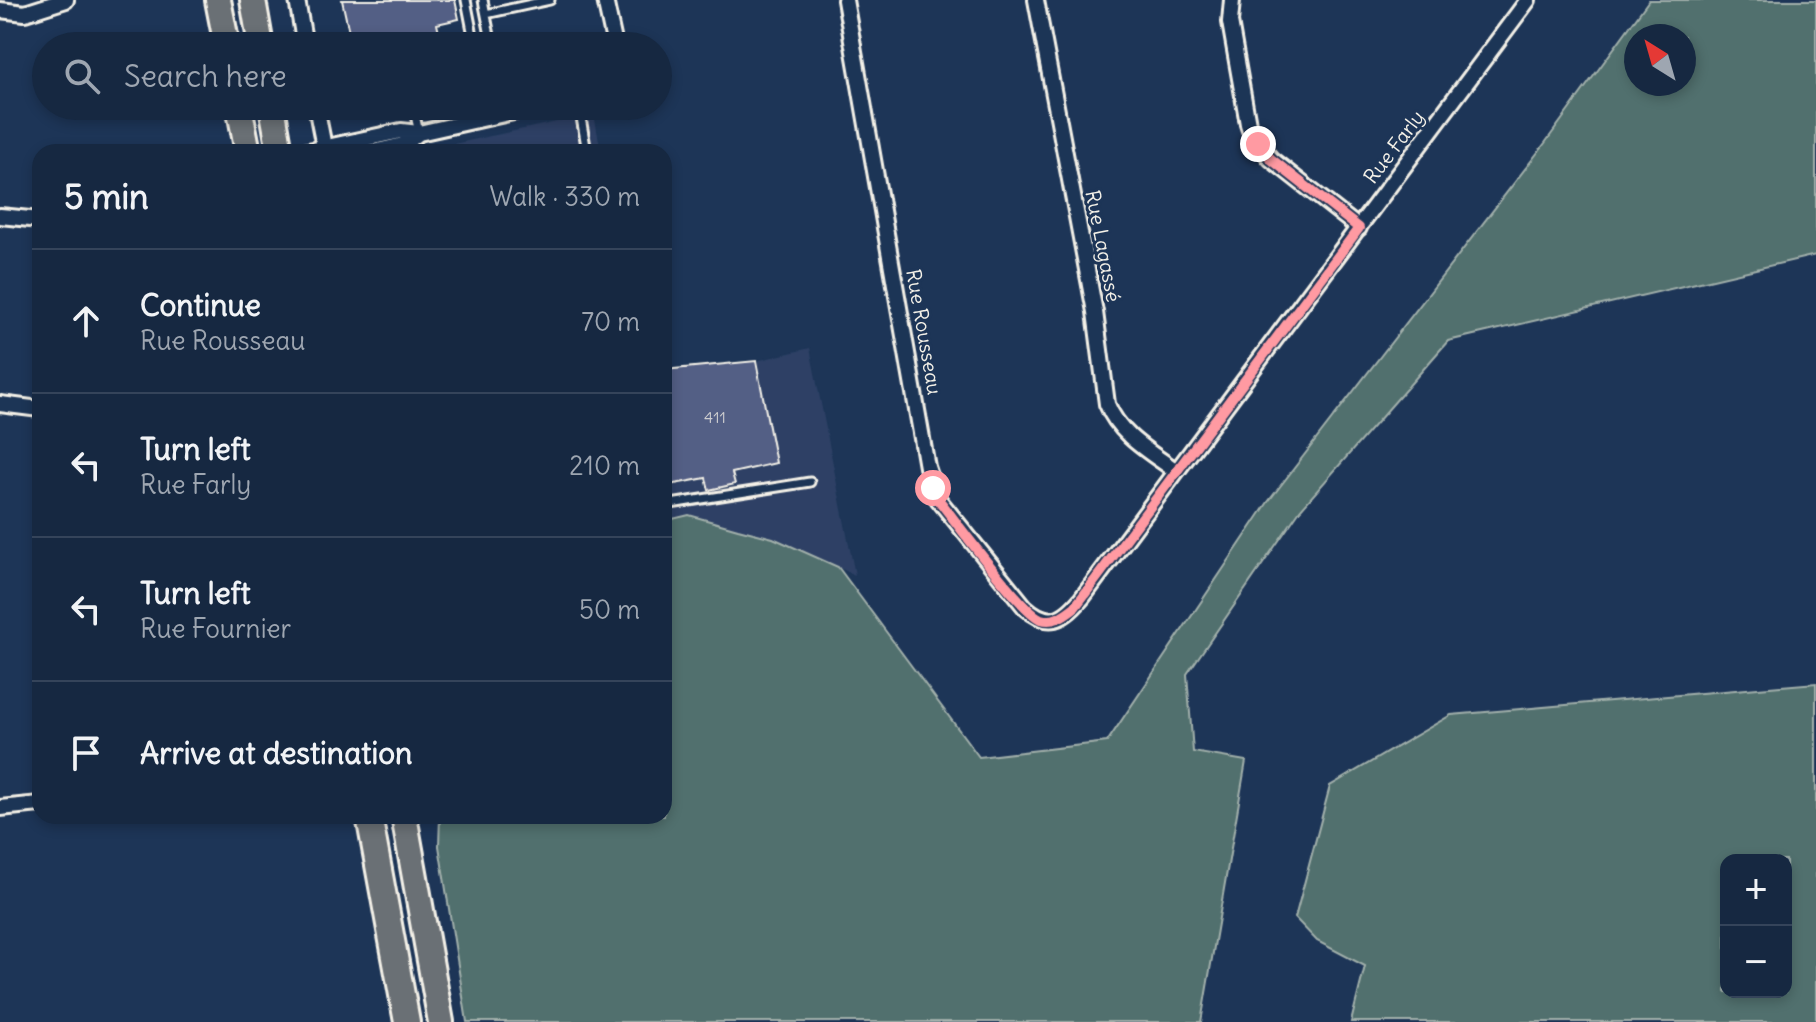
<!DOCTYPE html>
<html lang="en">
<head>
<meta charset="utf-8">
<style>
  :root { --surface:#162841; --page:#1f3048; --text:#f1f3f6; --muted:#9ea6b1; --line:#35445a }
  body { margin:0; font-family:Delius,sans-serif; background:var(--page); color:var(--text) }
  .controls { position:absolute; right:24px; bottom:24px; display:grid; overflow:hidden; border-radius:16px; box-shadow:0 4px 12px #0003 }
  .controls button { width:72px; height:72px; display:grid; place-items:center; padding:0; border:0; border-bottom:2px solid var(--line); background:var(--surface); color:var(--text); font:40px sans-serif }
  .compass { position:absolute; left:1624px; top:24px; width:72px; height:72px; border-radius:50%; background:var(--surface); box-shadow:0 4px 12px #0003; rotate:323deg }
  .stop { position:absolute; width:24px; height:24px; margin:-18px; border:6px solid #ff9aa2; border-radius:50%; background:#fff }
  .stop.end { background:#ff9aa2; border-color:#fff; box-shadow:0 2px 8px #0008 }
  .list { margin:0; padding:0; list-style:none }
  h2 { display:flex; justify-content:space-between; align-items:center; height:104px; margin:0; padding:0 32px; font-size:34px }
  h2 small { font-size:26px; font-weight:400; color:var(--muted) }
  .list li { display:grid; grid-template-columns:52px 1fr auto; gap:24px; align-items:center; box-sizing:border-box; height:144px; padding:0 32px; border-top:2px solid var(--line) }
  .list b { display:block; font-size:30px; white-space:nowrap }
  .list p { margin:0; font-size:26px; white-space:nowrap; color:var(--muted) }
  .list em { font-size:26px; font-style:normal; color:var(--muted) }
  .icon { flex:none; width:44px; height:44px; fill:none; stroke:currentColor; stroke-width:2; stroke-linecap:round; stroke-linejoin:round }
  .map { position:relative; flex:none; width:1816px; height:1022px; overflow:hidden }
  .search { position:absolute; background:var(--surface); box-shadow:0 4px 12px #0003; left:32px; top:32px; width:640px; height:88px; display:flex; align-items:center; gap:20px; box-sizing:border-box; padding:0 28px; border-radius:44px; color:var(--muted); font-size:30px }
  .panel { position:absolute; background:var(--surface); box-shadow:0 4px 12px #0003; left:32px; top:144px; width:640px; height:680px; border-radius:24px }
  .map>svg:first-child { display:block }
  .built { fill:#2d4165 }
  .green { fill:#516f6e; stroke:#a2b0ab; stroke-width:2; fill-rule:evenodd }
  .building { fill:#525e85; stroke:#f4f1e8; stroke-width:2 }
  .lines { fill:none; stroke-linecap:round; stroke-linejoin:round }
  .service-casing { stroke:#f4f1e8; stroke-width:13 }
  .minor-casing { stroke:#f4f1e8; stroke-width:20 }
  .primary-casing { stroke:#f4f1e8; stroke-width:30 }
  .service { stroke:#1d3557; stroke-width:7 }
  .minor { stroke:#1d3557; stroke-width:14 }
  .primary { stroke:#6b6f75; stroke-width:24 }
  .route { stroke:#ff9aa2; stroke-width:10 }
  .labels { text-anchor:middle; stroke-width:6; stroke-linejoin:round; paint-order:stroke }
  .number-label { font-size:16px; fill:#cccccf }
  .street-label { font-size:20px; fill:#f4f1e8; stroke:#1d3557 }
</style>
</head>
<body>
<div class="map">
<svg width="1816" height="1022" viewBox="0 0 1816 1022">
  <rect width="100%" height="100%" fill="#1d3557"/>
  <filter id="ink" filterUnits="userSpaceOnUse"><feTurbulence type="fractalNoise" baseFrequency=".0125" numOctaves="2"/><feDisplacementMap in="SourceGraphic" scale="16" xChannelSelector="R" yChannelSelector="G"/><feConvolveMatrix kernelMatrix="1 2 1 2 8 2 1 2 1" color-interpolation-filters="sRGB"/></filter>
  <g filter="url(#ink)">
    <!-- built -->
    <path class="built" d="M594 114 601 152H416Z
      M810 348 855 575 773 538 738 529 689 515 664 521V370L756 361Z"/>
    <!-- green -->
    <path class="green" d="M1649 0H1816V255L1448 341 1300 510 1187 674 1193 752 1246 761 1201 1022H467L439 846 440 816H664V521L689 515 738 529 773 538 838 567 979 757 1107 742 1268 502 1545 143ZM1636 36H1684V84H1636Z
      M1816 683V1022H1351L1365 966 1317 941 1295 918 1330 786 1451 715ZM1726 860H1786V992H1726Z"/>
    <!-- building -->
    <path class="building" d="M342 0H455L459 19 437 24 442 46H431V44L409 46 408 40 380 46H352Z
      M756 361 776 463 732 473 735 484 709 490 706 478 664 486V370Z"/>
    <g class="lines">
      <!-- service casing -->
      <g class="service-casing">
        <path id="service" d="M466 0 475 46
          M483 0 492 46
          M486 14 550 0
          M413 106 419 133
          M579 106 587 152
          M664 505 810 482"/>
      </g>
      <!-- minor casing -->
      <g class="minor-casing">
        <path id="minor" d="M297 0 305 46
          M605 0 615 46
          M845 0 927 467 938 499 1025 607C1048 628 1063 621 1082 598L1528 0
          M1036 0 1095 312 1107 404C1119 435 1150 452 1176 471
          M1232 0 1230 22 1248 124 1252 136 1271 159 1359 228
          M0 10 25 13 66 0
          M316 106 325 152
          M304 152 401 131 419 133 540 106
          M373 152 403 145 419 133
          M0 216 40 220
          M0 404 40 409
          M0 808 40 804"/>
      </g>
      <!-- primary casing -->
      <g class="primary-casing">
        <path id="primary" d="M218 0 227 46
          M253 0 261 46
          M239 106 248 152
          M272 106 280 152
          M369 816 407 1022
          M404 816 441 1022"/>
      </g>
      <!-- service -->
      <use href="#service" class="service"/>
      <!-- minor -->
      <use href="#minor" class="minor"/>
      <!-- primary -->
      <use href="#primary" class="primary"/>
    </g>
  </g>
  <g class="lines" filter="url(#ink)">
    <!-- route -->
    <path class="route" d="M933 488 938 499C955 520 1022 613 1041 619 1055 623 1064 615 1075 607L1359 228 1271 159 1258 144"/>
  </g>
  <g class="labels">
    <!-- number labels -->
    <g class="number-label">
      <text x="715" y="423">411</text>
    </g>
    <!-- street labels -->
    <g class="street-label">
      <text transform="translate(1394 147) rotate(-53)" y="7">Rue Farly</text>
      <text transform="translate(1103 246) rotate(79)" y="7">Rue Lagassé</text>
      <text transform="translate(924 332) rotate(80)" y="7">Rue Rousseau</text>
    </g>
  </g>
</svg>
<div class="controls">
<button>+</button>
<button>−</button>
</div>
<svg class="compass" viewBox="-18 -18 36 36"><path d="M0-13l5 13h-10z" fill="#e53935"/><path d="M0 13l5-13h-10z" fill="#9ea6b1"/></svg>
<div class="stop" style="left:933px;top:488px"></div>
<div class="stop end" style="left:1258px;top:144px"></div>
<div class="search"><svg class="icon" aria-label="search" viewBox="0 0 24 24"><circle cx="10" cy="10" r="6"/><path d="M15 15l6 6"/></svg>Search here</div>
<section class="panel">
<h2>5 min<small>Walk · 330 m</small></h2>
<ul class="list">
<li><svg class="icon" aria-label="ahead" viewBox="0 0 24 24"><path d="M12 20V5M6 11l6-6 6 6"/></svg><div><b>Continue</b><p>Rue Rousseau</p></div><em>70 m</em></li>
<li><svg class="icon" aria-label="left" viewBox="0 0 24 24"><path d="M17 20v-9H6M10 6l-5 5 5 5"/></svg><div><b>Turn left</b><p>Rue Farly</p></div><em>210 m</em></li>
<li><svg class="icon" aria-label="left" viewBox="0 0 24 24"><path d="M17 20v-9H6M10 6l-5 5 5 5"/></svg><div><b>Turn left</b><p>Rue Fournier</p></div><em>50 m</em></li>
<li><svg class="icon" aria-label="arrive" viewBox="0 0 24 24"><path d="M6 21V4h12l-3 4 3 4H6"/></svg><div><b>Arrive at destination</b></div></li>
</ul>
</section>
</div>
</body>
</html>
